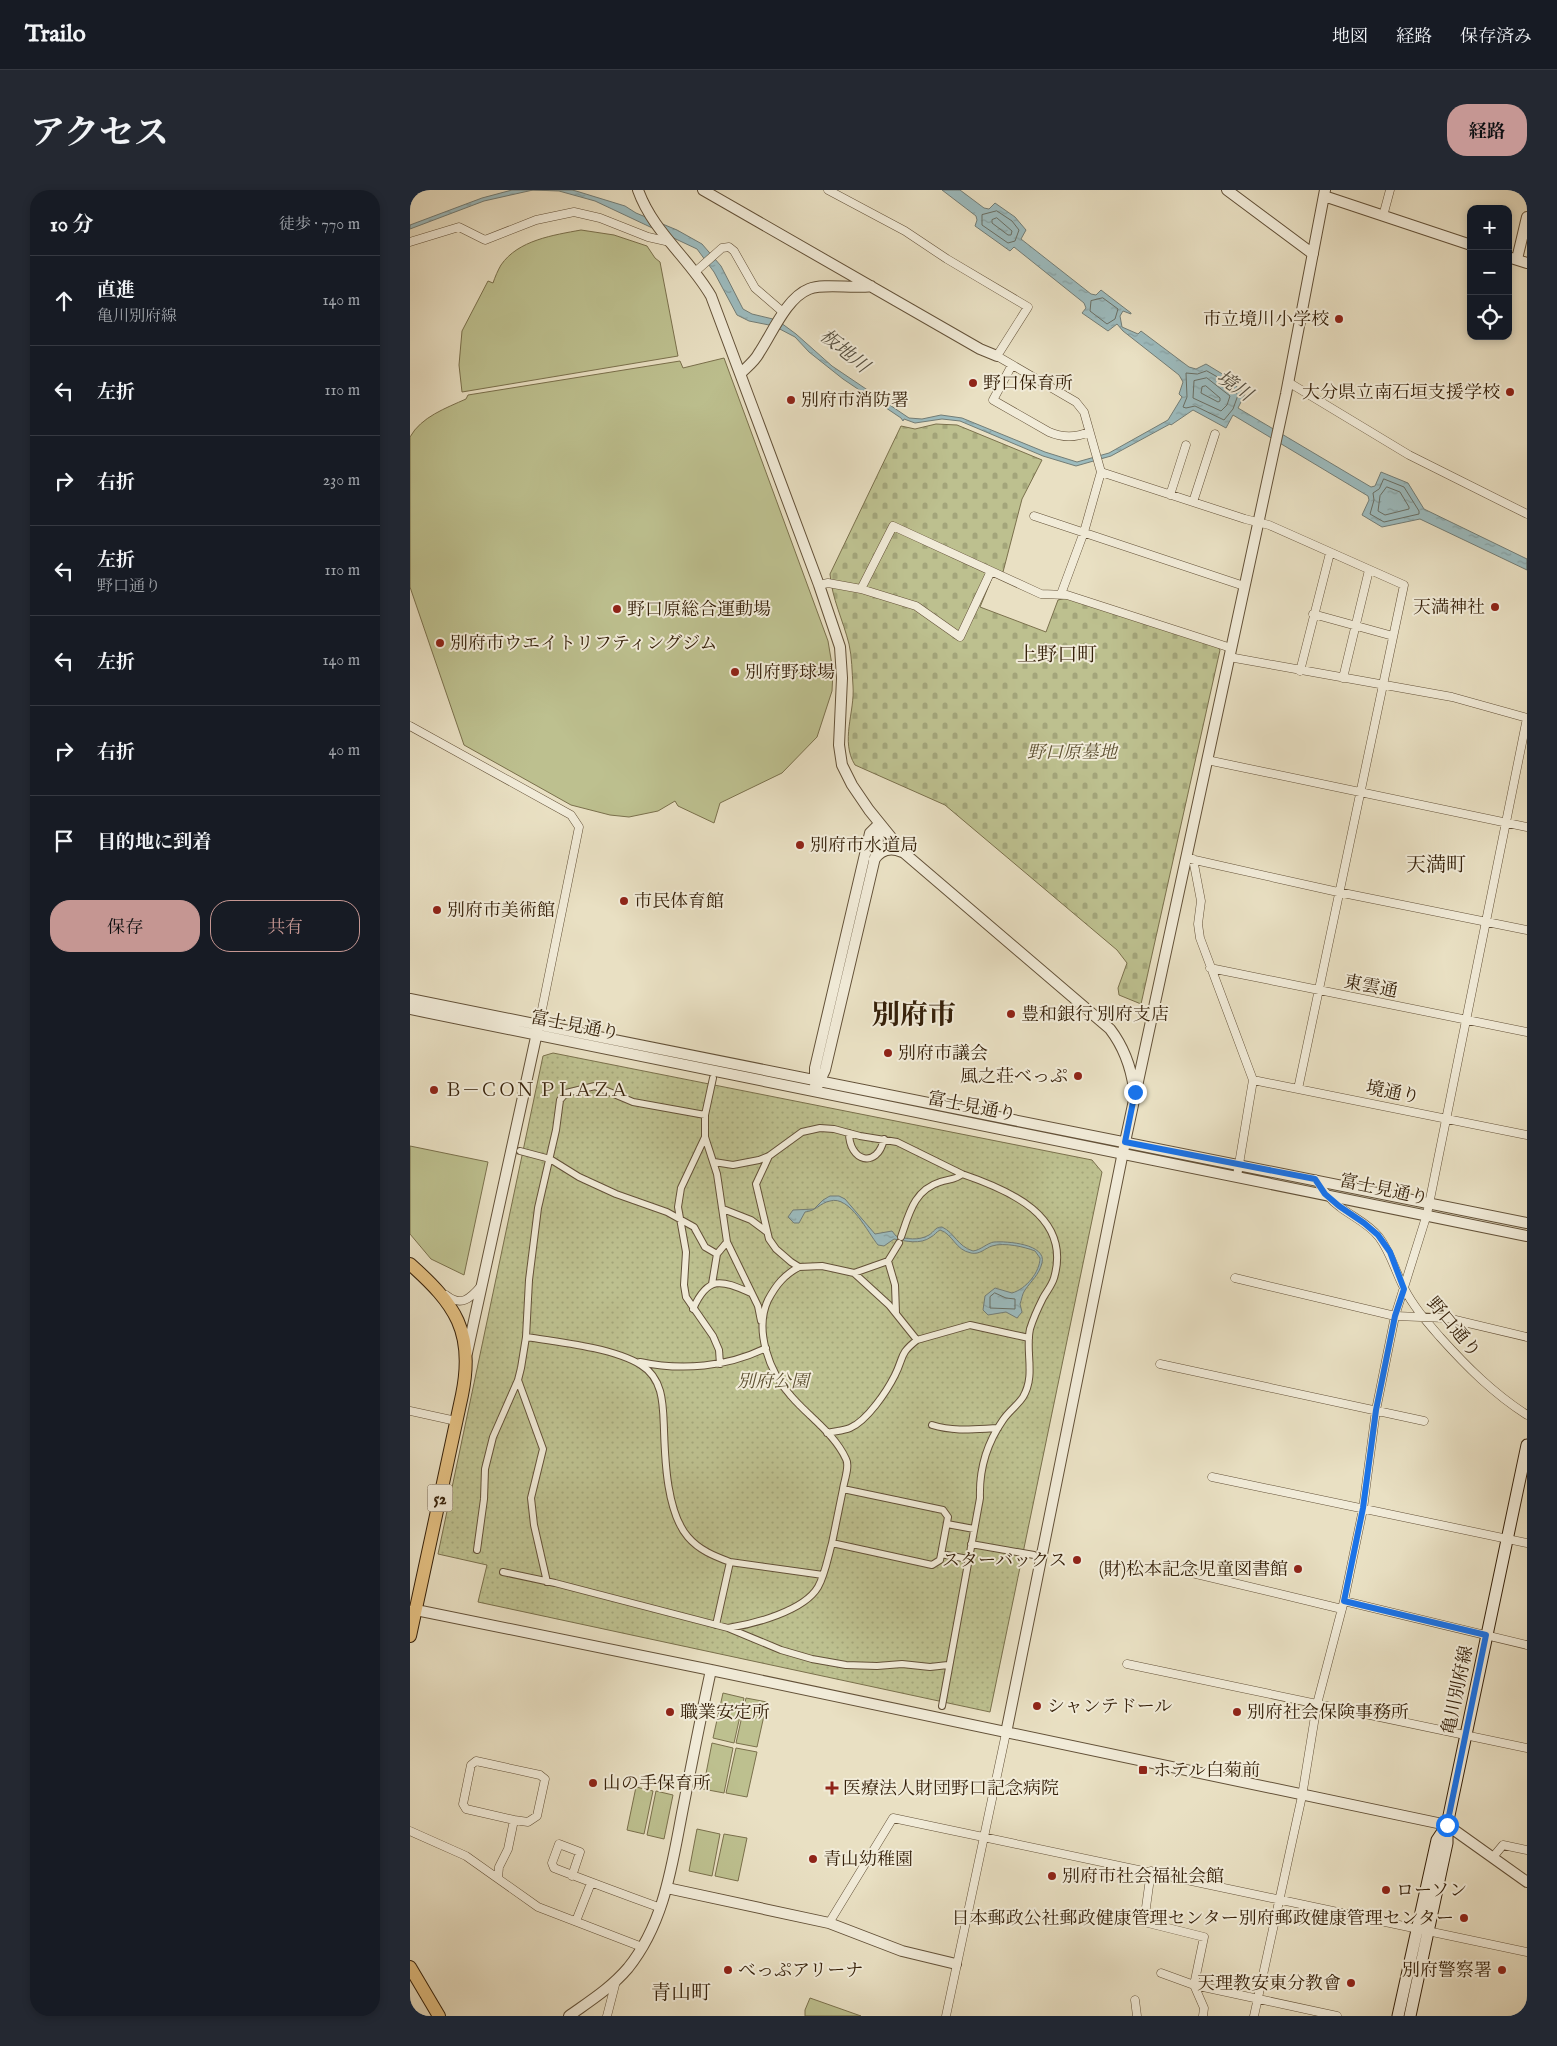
<!DOCTYPE html>
<html lang="ja">
<head>
<meta charset="utf-8">
<style>
  :root { --surface:#171b24; --page:#242831; --text:#f1f3f6; --muted:#9ea1a6; --line:#363941; --accent:#c59692 }
  body { margin:0; font-family:"IM FELL English","Noto Serif JP",serif; background:var(--page); color:var(--text) }
  .controls { position:absolute; right:15px; top:15px; display:grid; overflow:hidden; border-radius:10px; box-shadow:0 2px 8px #0003 }
  .controls button { width:45px; height:45px; display:grid; place-items:center; padding:0; border:0; border-bottom:1px solid var(--line); background:var(--surface); color:var(--text); font:25px sans-serif }
  .stop { position:absolute; width:15px; height:15px; margin:-11px; border:4px solid #1a73e8; border-radius:50%; background:#fff }
  .stop.end { background:#1a73e8; border-color:#fff; box-shadow:0 1px 5px #0008 }
  .list { margin:0; padding:0; list-style:none }
  h2 { display:flex; justify-content:space-between; align-items:center; height:65px; margin:0; padding:0 20px; font-size:21px }
  h2 small { font-size:16px; font-weight:400; color:var(--muted) }
  .list li { display:grid; grid-template-columns:32px 1fr auto; gap:15px; align-items:center; box-sizing:border-box; height:90px; padding:0 20px; border-top:1px solid var(--line) }
  .list b { display:block; font-size:19px; white-space:nowrap }
  .list p { margin:0; font-size:16px; white-space:nowrap; color:var(--muted) }
  .list em { font-size:16px; font-style:normal; color:var(--muted) }
  .actions { display:flex; gap:10px; padding:15px 20px }
  .actions a { flex:1; padding:11px 0; border:1px solid var(--accent); border-radius:20px; text-align:center; font-size:18px; color:var(--accent) }
  .actions .main { background:var(--accent); color:#111 }
  .icon { flex:none; width:28px; height:28px; fill:none; stroke:currentColor; stroke-width:2; stroke-linecap:round; stroke-linejoin:round }
  .map { position:relative; flex:none; width:1117px; height:1826px; overflow:hidden; border-radius:20px }
  header { display:flex; align-items:center; gap:30px; box-sizing:border-box; height:70px; padding:0 25px; background:var(--surface); border-bottom:1px solid var(--line) }
  header strong { font-size:24px }
  nav { display:flex; gap:28px; margin-inline-start:auto; font-size:18px }
  .intro { display:flex; align-items:center; justify-content:space-between; box-sizing:border-box; height:120px; padding:0 30px }
  h1 { margin:0; font-size:35px }
  .button { padding:12px 22px; border-radius:20px; background:var(--accent); color:#111; font-size:18px; font-weight:700 }
  main { display:flex; gap:30px; padding:0 30px }
  aside { flex:1; background:var(--surface); border-radius:20px; box-shadow:0 2px 8px #0003 }
  .map>svg:first-child { display:block }
  .grass { fill:#bdc08f; stroke:#7a704c }
  .cemetery { fill:url(#cemetery-stones); stroke:#7a704c }
  .park { fill:url(#park-dots); stroke:#7a704c }
  .water { fill:url(#water-ripples); stroke:#737d76 }
  .lines { fill:none; stroke-linecap:round; stroke-linejoin:round }
  .shore { stroke:#696e64; stroke-width:1 }
  .pedestrian-casing { stroke:#635138; stroke-width:8 }
  .minor-casing { stroke:#635138; stroke-width:9 }
  .tertiary-casing { stroke:#635138; stroke-width:12 }
  .secondary-casing { stroke:#36210a; stroke-width:13 }
  .primary-casing { stroke:#36210a; stroke-width:14 }
  .pedestrian { stroke:#f1ebd8; stroke-width:6 }
  .minor { stroke:#f1ebd8; stroke-width:8 }
  .tertiary { stroke:#f1ebd8; stroke-width:10 }
  .secondary { stroke:#f1ebd8; stroke-width:11 }
  .primary { stroke:#e4c082; stroke-width:12 }
  .route { stroke:#1a73e8; stroke-width:6 }
  .poi-dot { fill:#8f2418; stroke:#f1ebd8; stroke-width:2 }
  .labels { text-anchor:middle; stroke-width:4; stroke-linejoin:round; paint-order:stroke }
  .shield { fill:#f1ebd8; stroke:#6e5e48; stroke-width:1 }
  .shield-label { font-size:16px; font-weight:bold; fill:#36210a }
  .poi-label { font-size:18px; fill:#36210a; stroke:#f1ebd8; text-anchor:start }
  .park-label { font-size:18px; font-style:italic; fill:#5e5132; stroke:#f1ebd8 }
  .street-label { font-size:18px; fill:#36210a; stroke:#f1ebd8 }
  .water-label { font-size:19px; font-style:italic; fill:#554f40; stroke:#f1ebd8 }
  .quarter-label { font-size:20px; fill:#36210a; stroke:#f1ebd8 }
  .town-label { font-size:28px; font-weight:bold; fill:#36210a; stroke:#f1ebd8 }
</style>
</head>
<body>
<header>
<strong>Trailo</strong>
<nav><a>地図</a><a>経路</a><a>保存済み</a></nav>
</header>
<div class="intro"><h1>アクセス</h1><a class="button">経路</a></div>
<main>
<aside>
<h2>10 分<small>徒歩 · 770 m</small></h2>
<ul class="list">
<li><svg class="icon" aria-label="ahead" viewBox="0 0 24 24"><path d="M12 20V5M6 11l6-6 6 6"/></svg><div><b>直進</b><p>亀川別府線</p></div><em>140 m</em></li>
<li><svg class="icon" aria-label="left" viewBox="0 0 24 24"><path d="M17 20v-9H6M10 6l-5 5 5 5"/></svg><div><b>左折</b></div><em>110 m</em></li>
<li><svg class="icon" aria-label="right" viewBox="0 0 24 24"><path d="M7 20v-9h11M14 6l5 5-5 5"/></svg><div><b>右折</b></div><em>230 m</em></li>
<li><svg class="icon" aria-label="left" viewBox="0 0 24 24"><path d="M17 20v-9H6M10 6l-5 5 5 5"/></svg><div><b>左折</b><p>野口通り</p></div><em>110 m</em></li>
<li><svg class="icon" aria-label="left" viewBox="0 0 24 24"><path d="M17 20v-9H6M10 6l-5 5 5 5"/></svg><div><b>左折</b></div><em>140 m</em></li>
<li><svg class="icon" aria-label="right" viewBox="0 0 24 24"><path d="M7 20v-9h11M14 6l5 5-5 5"/></svg><div><b>右折</b></div><em>40 m</em></li>
<li><svg class="icon" aria-label="arrive" viewBox="0 0 24 24"><path d="M6 21V4h12l-3 4 3 4H6"/></svg><div><b>目的地に到着</b></div></li>
</ul>
<div class="actions"><a class="main">保存</a><a>共有</a></div>
</aside>
<div class="map">
<svg width="1117" height="1826" viewBox="0 0 1117 1826">
  <defs>
    <pattern id="cemetery-stones" width="16" height="16" patternUnits="userSpaceOnUse" patternTransform="scale(1.25)"><rect width="16" height="16" fill="#bdc08f"/><path d="M2 7V4a2 2 0 0 1 4 0v3zM10 15v-3a2 2 0 0 1 4 0v3z" fill="#a3a57a"/></pattern>
    <pattern id="park-dots" width="8" height="8" patternUnits="userSpaceOnUse" patternTransform="scale(1.25)"><rect width="8" height="8" fill="#bdc08f"/><path d="M2 2h.1M6 6h.1" fill="none" stroke="#a3a57a" stroke-width="1.8" stroke-linecap="round"/></pattern>
    <pattern id="water-ripples" width="26" height="14" patternUnits="userSpaceOnUse" patternTransform="scale(1.25)"><rect width="26" height="14" fill="#9cbbbe"/><path d="M2 4q2-2 4 0t4 0M15 11q2-2 4 0t4 0" fill="none" stroke="#87a0a2"/></pattern>
  </defs>
  <rect width="100%" height="100%" fill="#e9e0c3"/>
  <filter id="stains"><feTurbulence type="fractalNoise" baseFrequency=".004" numOctaves="4"/><feColorMatrix values="0 0 0 0 .2 0 0 0 0 .09 0 0 0 0 .02 0 0 0 .5 -.17"/></filter>
  <radialGradient id="worn" r=".72"><stop offset=".6" stop-color="#630" stop-opacity="0"/><stop offset="1" stop-color="#630" stop-opacity=".3"/></radialGradient>
  <!-- grass -->
  <path class="grass" d="M171 40 204 45 237 56 245 68 250 72 268 166 52 202 49 175 52 141 78 91 83 93C85 87 88 80 91 75 108 50 144 45 171 40Z
    M314 168 418 451 423 481 422 501 407 547 372 583 310 613 304 633 268 616 265 611 248 621 219 627 200 625 161 615 54 555 0 397V247C11 227 36 218 56 209L58 205 270 171 273 178Z
    M0 956 78 972 54 1085 21 1069 0 1044Z
    M313 1503 334 1508 324 1553 303 1548Z
    M336 1508 357 1512 347 1557 326 1553Z
    M302 1553 323 1558 314 1603 293 1599Z
    M326 1558 347 1562 337 1607 316 1603Z
    M226 1597 243 1601 234 1644 217 1640Z
    M246 1601 263 1605 254 1649 237 1645Z
    M287 1639 310 1644 302 1686 279 1681Z
    M314 1644 337 1648 328 1691 305 1686Z
    M400 1808 451 1826H395V1820Z"/>
  <!-- cemetery -->
  <path class="cemetery" d="M526 234 547 235 632 270 612 309 593 382 584 383 570 417 636 442 648 410 656 408 808 457 810 460 731 814 709 805 708 798 717 773 707 760 535 615 445 575C430 551 445 522 443 496 442 482 442 467 439 454 433 430 422 409 420 384L491 236 505 239Z"/>
  <!-- park -->
  <path class="park" d="M143 863 682 970 692 982 580 1522 68 1412 77 1375 28 1364 133 866Z"/>
  <!-- water -->
  <path class="water" d="M102 0H162L166 1 215 16 226 23 267 40 292 54 311 76 333 119 342 124 367 130 386 144 422 176 499 228 512 229 531 225 552 228 635 262 667 272 699 263 758 230 772 207 769 204 773 192 769 185 713 141 707 134 698 141 672 123 676 118 674 113 604 57 600 61 565 36 567 30 566 26 532 0H550L574 18 579 19 585 13 605 27 616 40 611 49 681 104 686 105 691 100 721 123V124L713 121 710 126 712 137 728 144 731 141 779 177 786 179 796 174 814 185 835 204 828 218 961 297 965 296 971 282 998 293 1014 319 1117 369V380L1010 329 972 337 952 325 959 310 958 306 823 225 816 238 783 220 761 235 760 234 701 266 666 276 633 266 550 231 532 229 505 233 494 229 493 231 491 228 433 189 399 162 385 147 364 136 339 131 327 125 304 82 287 59 185 11 149 1 123 0 74 11 0 39V35L72 8Z
    M420 1006H429L435 1009 465 1044 482 1041 486 1046C496 1049 509 1051 519 1045 524 1042 525 1037 532 1037 545 1043 547 1056 563 1061 571 1060 577 1053 584 1052 597 1051 637 1054 632 1073 629 1085 621 1091 615 1100 612 1104 612 1109 610 1114L612 1122 607 1128 596 1122 578 1125 573 1120 575 1106 585 1098 602 1103C616 1099 630 1082 630 1068L625 1061C615 1057 594 1052 582 1056 575 1058 570 1065 561 1063 545 1060 543 1044 530 1040 526 1042 525 1045 521 1047 510 1055 496 1051 484 1049L474 1056 468 1055C458 1043 440 1005 420 1011 410 1013 406 1021 395 1022L389 1033H384L378 1027 383 1020 404 1019 413 1010Z"/>
  <g class="lines">
    <!-- shore -->
    <path class="shore" d="M587 21 602 31 609 40 605 51 598 53 572 35V25Z
      M587 28 602 41 601 45H598L582 33V30Z
      M693 108 708 119 705 129 697 134 680 121 681 111Z
      M797 181 811 189 828 205 823 219 814 230 785 216 776 218 773 217 777 207 776 183 787 184Z
      M797 188 820 206 817 215 811 221 783 208 784 191Z
      M796 196 810 208V211L808 212 791 203 792 197Z
      M974 289 994 297 1009 321V324L974 332 960 324 964 310 963 303 969 299Z
      M977 297 990 302 999 317V319L975 325 968 321 970 306Z
      M585 1103 596 1108 605 1109V1119L580 1118V1107Z"/>
    <!-- pedestrian casing -->
    <g class="pedestrian-casing">
      <path id="pedestrian" d="M303 888 295 925V947L271 998 268 1017 276 1062 274 1095 276 1107 303 1146 309 1160 310 1174
        M439 943C439 971 467 980 474 949
        M295 947 307 984 317 1052 348 1116 351 1131
        M110 961 140 969 169 987 206 1004 257 1022 284 1037 295 1057 307 1064
        M359 966 346 994 359 1049 366 1059 381 1072 389 1077 412 1076 444 1083 479 1115 507 1150 560 1135 619 1148
        M304 972 323 975 349 970 359 966 392 942 410 938 424 939 450 946 487 952 552 984
        M313 1019 341 1030 357 1042
        M491 1047C499 1024 504 1000 530 992 538 989 546 990 552 984 599 1000 662 1026 644 1088 642 1095 637 1101 633 1108 628 1118 623 1129 620 1139 615 1162 626 1185 613 1207 608 1215 599 1221 593 1230 577 1253 569 1280 570 1308L532 1516
        M478 1071 485 1095 486 1123
        M444 1083 478 1071 489 1053
        M302 1094 307 1064 317 1052
        M283 1119C298 1085 311 1090 341 1103
        M116 1147C149 1152 204 1158 231 1175 254 1189 253 1216 254 1240 255 1271 257 1323 278 1347 289 1360 304 1366 320 1372L306 1435
        M230 1172C272 1181 317 1177 356 1158
        M108 1190 133 1259 121 1308 124 1335 137 1392
        M522 1235C545 1242 565 1239 588 1238
        M417 1243C424 1241 433 1241 440 1238 457 1231 477 1201 485 1185 494 1167 489 1164 507 1150
        M537 1334 564 1339
        M422 1353 433 1299
        M561 1354 624 1365
        M67 1360 74 1309 75 1279 83 1247 108 1190 111 1178 116 1147 119 1090 128 1018 146 940 150 910 156 903 185 896 223 912 295 925
        M531 1364 558 1369
        M320 1372 413 1385
        M93 1382 145 1393 318 1438 371 1460 402 1469 436 1475 467 1476 492 1474 520 1477 538 1475
        M318 1438C344 1434 394 1421 408 1397 415 1385 418 1367 422 1353L522 1375 530 1370 538 1327 533 1320 433 1299C434 1291 440 1276 436 1269 424 1243 399 1227 381 1206 359 1182 344 1140 358 1110 366 1095 374 1085 389 1077"/>
    </g>
    <!-- minor casing -->
    <g class="minor-casing">
      <path id="minor" d="M418 0 495 41 537 69 618 117 587 166 666 212 674 222 691 282 835 329 859 335 994 395 888 899
        M973 26 980 0
        M0 52 49 37 75 50 126 30 164 22 190 28 238 47 260 52
        M285 82 312 58 319 57 324 61 345 98 374 123
        M602 175 583 210 639 242C653 248 665 248 679 242
        M878 192 999 265 1117 324
        M760 305 776 255
        M783 312 805 244
        M624 326 834 396
        M409 395 418 393 451 399 483 336 631 404 657 405 821 458
        M451 399 506 416 550 447 581 381
        M651 404 674 342 691 282
        M903 424 983 446
        M819 467 1042 507 1117 528 1017 1024 985 1126 966 1220 953 1319 934 1411 907 1514 892 1606 844 1826
        M890 481 920 363
        M933 488 959 380
        M0 536 161 625 169 637 129 834
        M797 570 1117 637
        M776 668 928 702 1117 740
        M783 669 791 711 788 734 790 748 843 890 827 986
        M800 778 1117 842
        M843 890 1117 945
        M905 989C913 1000 920 1010 930 1017 943 1027 959 1034 969 1047 981 1063 985 1081 994 1098 1003 1116 1017 1132 1030 1147 1057 1177 1083 1203 1117 1225
        M825 1088 985 1126 1037 1128 1117 1147
        M36 1105C51 1117 60 1109 71 1096
        M750 1174 1014 1231
        M0 1221 46 1231
        M802 1287 1117 1353
        M782 1383 932 1419
        M934 1411 1117 1455
        M717 1474 1117 1558
        M0 1641 56 1666 128 1717 232 1757
        M1083 1667 1093 1655 1117 1660
        M741 1681 734 1732 794 1747 784 1795 794 1818 793 1826
        M162 1686 170 1662 149 1654 142 1673 144 1678C180 1692 215 1705 251 1718
        M88 1688 89 1677 98 1659 104 1630 56 1619 53 1614 61 1575 66 1571 130 1585 135 1589 127 1626 118 1632 104 1630
        M166 1731 181 1693
        M419 1733 483 1628 1117 1762
        M751 1783 784 1795 927 1826
        M725 1810 727 1826
        M197 1826 206 1791
        M536 1826 596 1543"/>
    </g>
    <!-- tertiary casing -->
    <g class="tertiary-casing">
      <path id="tertiary" d="M228 0C243 42 279 68 301 106L409 395 430 457 432 488 429 555 432 575 442 595 459 620 493 662 700 839C713 856 721 877 724 899
        M293 0 570 159 587 166
        M817 0 903 64
        M914 6 1061 55
        M1098 67 1117 73
        M1107 69 1117 27
        M331 183C337 177 345 171 349 163 362 144 376 108 399 99 414 93 443 99 461 96
        M464 670C471 659 481 657 492 662
        M0 809 1117 1033
        M0 819 1117 1046
        M405 894V878L460 643 469 634
        M408 895 415 880 467 659 469 634
        M57 1163 128 838
        M0 1421 6 1420 301 1480 1037 1635 1117 1692
        M596 1543 715 952 876 204 915 0
        M257 1698 419 1733 492 1761 546 1774
        M159 1826C180 1811 201 1798 218 1778 255 1732 262 1674 273 1618 282 1572 291 1526 301 1480"/>
    </g>
    <!-- secondary casing -->
    <g class="secondary-casing">
      <path id="secondary" d="M988 1826 1027 1650 1037 1635
        M1000 1826 1037 1653V1635L1117 1255"/>
    </g>
    <!-- primary casing -->
    <g class="primary-casing">
      <path id="primary" d="M0 1074C45 1114 65 1142 52 1205L0 1446
        M0 1777 29 1826"/>
    </g>
    <!-- pedestrian -->
    <use href="#pedestrian" class="pedestrian"/>
    <!-- minor -->
    <use href="#minor" class="minor"/>
    <!-- tertiary -->
    <use href="#tertiary" class="tertiary"/>
    <!-- secondary -->
    <use href="#secondary" class="secondary"/>
    <!-- primary -->
    <use href="#primary" class="primary"/>
  </g>
  <g class="lines">
    <!-- route -->
    <path class="route" d="M725 902 715 952 905 989 915 1004 929 1016 954 1033 968 1045 980 1062 994 1099 985 1126 966 1220 953 1318 934 1411 1076 1445 1037 1635"/>
  </g>
  <!-- markers -->
  <g class="poi-dot">
    <circle cx="929" cy="129" r="5"/>
    <circle cx="563" cy="193" r="5"/>
    <circle cx="1100" cy="202" r="5"/>
    <circle cx="381" cy="210" r="5"/>
    <circle cx="1085" cy="417" r="5"/>
    <circle cx="207" cy="419" r="5"/>
    <circle cx="30" cy="453" r="5"/>
    <circle cx="325" cy="482" r="5"/>
    <circle cx="390" cy="655" r="5"/>
    <circle cx="214" cy="711" r="5"/>
    <circle cx="27" cy="720" r="5"/>
    <circle cx="601" cy="824" r="5"/>
    <circle cx="478" cy="863" r="5"/>
    <circle cx="668" cy="886" r="5"/>
    <circle cx="24" cy="900" r="5"/>
    <circle cx="667" cy="1370" r="5"/>
    <circle cx="888" cy="1379" r="5"/>
    <circle cx="627" cy="1516" r="5"/>
    <circle cx="260" cy="1522" r="5"/>
    <circle cx="827" cy="1522" r="5"/>
    <rect x="728" y="1575" width="10" height="10" rx="2.5"/>
    <circle cx="183" cy="1593" r="5"/>
    <path d="M419.5 1590.5h5v5h5v5h-5v5h-5v-5h-5v-5h5z"/>
    <circle cx="403" cy="1669" r="5"/>
    <circle cx="642" cy="1686" r="5"/>
    <circle cx="976" cy="1700" r="5"/>
    <circle cx="1054" cy="1728" r="5"/>
    <circle cx="318" cy="1780" r="5"/>
    <circle cx="1092" cy="1780" r="5"/>
    <circle cx="941" cy="1793" r="5"/>
  </g>
  <g class="labels">
    <!-- shield labels -->
    <rect class="shield" x="17.5" y="1294.5" width="25" height="27" rx="4"/>
    <g class="shield-label">
      <text x="30" y="1314">52</text>
    </g>
    <!-- poi labels -->
    <g class="poi-label">
      <text x="919" y="135" text-anchor="end">市立境川小学校</text>
      <text x="573" y="199">野口保育所</text>
      <text x="1090" y="208" text-anchor="end">大分県立南石垣支援学校</text>
      <text x="391" y="216">別府市消防署</text>
      <text x="1075" y="423" text-anchor="end">天満神社</text>
      <text x="217" y="425">野口原総合運動場</text>
      <text x="40" y="459">別府市ウエイトリフティングジム</text>
      <text x="335" y="488">別府野球場</text>
      <text x="400" y="661">別府市水道局</text>
      <text x="224" y="717">市民体育館</text>
      <text x="37" y="726">別府市美術館</text>
      <text x="611" y="830">豊和銀行 別府支店</text>
      <text x="488" y="869">別府市議会</text>
      <text x="658" y="892" text-anchor="end">風之荘べっぷ</text>
      <text x="34" y="906">Ｂ－ＣＯＮ ＰＬＡＺＡ</text>
      <text x="657" y="1376" text-anchor="end">スターバックス</text>
      <text x="878" y="1385" text-anchor="end">(財)松本記念児童図書館</text>
      <text x="637" y="1522">シャンテドール</text>
      <text x="270" y="1528">職業安定所</text>
      <text x="837" y="1528">別府社会保険事務所</text>
      <text x="743" y="1586">ホテル白菊前</text>
      <text x="193" y="1599">山の手保育所</text>
      <text x="433" y="1604">医療法人財団野口記念病院</text>
      <text x="413" y="1675">青山幼稚園</text>
      <text x="652" y="1692">別府市社会福祉会館</text>
      <text x="986" y="1706">ローソン</text>
      <text x="1044" y="1734" text-anchor="end">日本郵政公社郵政健康管理センター別府郵政健康管理センター</text>
      <text x="328" y="1786">べっぷアリーナ</text>
      <text x="1082" y="1786" text-anchor="end">別府警察署</text>
      <text x="931" y="1799" text-anchor="end">天理教安東分教會</text>
    </g>
    <!-- park labels -->
    <g class="park-label">
      <text x="662" y="568">野口原墓地</text>
      <text x="363" y="1197">別府公園</text>
    </g>
    <!-- street labels -->
    <g class="street-label">
      <text transform="translate(961 796) rotate(11)" y="6">東雲通</text>
      <text transform="translate(165 835) rotate(11)" y="6">富士見通り</text>
      <text transform="translate(983 902) rotate(11)" y="6">境通り</text>
      <text transform="translate(562 916) rotate(11)" y="6">富士見通り</text>
      <text transform="translate(974 999) rotate(12)" y="6">富士見通り</text>
      <text transform="translate(1044 1137) rotate(50)" y="6">野口通り</text>
      <text transform="translate(1047 1500) rotate(-78)" y="6">亀川別府線</text>
    </g>
    <!-- water labels -->
    <g class="water-label">
      <text transform="translate(435 160) rotate(39)" y="7">板地川</text>
      <text transform="translate(825 195) rotate(35)" y="7">境川</text>
    </g>
    <!-- quarter labels -->
    <g class="quarter-label">
      <text x="647" y="471">上野口町</text>
      <text x="1026" y="681">天満町</text>
      <text x="271" y="1809">青山町</text>
    </g>
    <!-- town labels -->
    <g class="town-label">
      <text x="504" y="834">別府市</text>
    </g>
  </g>
  <rect width="100%" height="100%" filter="url(#stains)"/>
  <rect width="100%" height="100%" fill="url(#worn)"/>
</svg>
<div class="controls">
<button>+</button>
<button>−</button>
<button><svg class="icon" aria-label="locate" viewBox="0 0 24 24"><circle cx="12" cy="12" r="6"/><path d="M12 2v4M12 18v4M2 12h4M18 12h4"/></svg></button>
</div>
<div class="stop" style="left:1037px;top:1635px"></div>
<div class="stop end" style="left:725px;top:902px"></div>
</div>
</main>
</body>
</html>
